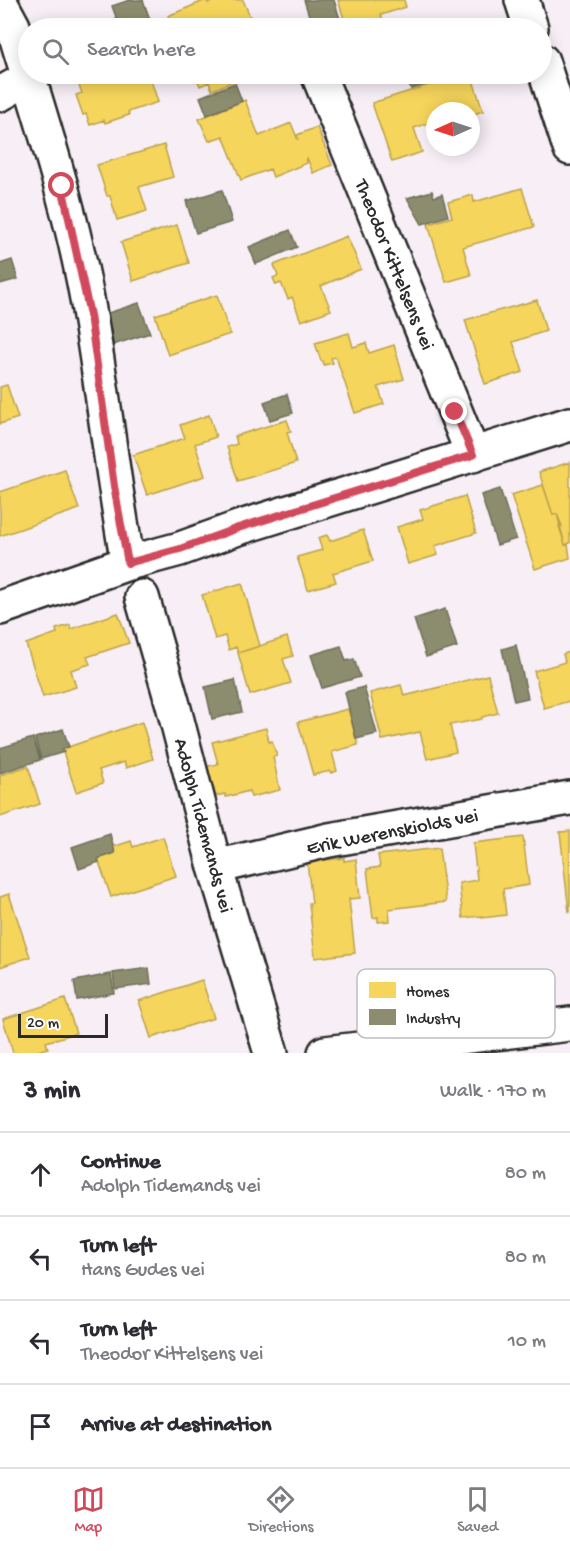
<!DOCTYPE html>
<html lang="en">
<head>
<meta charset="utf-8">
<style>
  :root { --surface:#fff; --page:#f7f7f7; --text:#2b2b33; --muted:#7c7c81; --line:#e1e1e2; --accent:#d1495b }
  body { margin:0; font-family:"Gochi Hand",sans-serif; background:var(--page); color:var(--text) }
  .compass { position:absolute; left:426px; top:102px; width:54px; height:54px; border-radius:50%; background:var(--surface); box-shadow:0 3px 15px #0003; rotate:267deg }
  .scale { position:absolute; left:18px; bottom:15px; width:90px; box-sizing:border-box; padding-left:6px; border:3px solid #2b2b2b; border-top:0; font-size:16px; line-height:21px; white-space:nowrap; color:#2b2b2b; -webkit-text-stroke:4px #fff; paint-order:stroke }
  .stop { position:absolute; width:18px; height:18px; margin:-14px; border:4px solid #d1495b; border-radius:50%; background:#fff }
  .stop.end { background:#d1495b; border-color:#fff; box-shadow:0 2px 6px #0008 }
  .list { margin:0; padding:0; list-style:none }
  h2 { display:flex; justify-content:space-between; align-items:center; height:78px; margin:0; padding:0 24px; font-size:26px }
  h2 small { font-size:20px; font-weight:400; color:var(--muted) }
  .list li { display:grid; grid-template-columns:39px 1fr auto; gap:18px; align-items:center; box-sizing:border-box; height:84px; padding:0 24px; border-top:2px solid var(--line) }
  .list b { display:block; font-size:22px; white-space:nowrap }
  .list p { margin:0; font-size:20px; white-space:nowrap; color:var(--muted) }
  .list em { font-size:20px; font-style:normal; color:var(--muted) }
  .icon { flex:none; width:33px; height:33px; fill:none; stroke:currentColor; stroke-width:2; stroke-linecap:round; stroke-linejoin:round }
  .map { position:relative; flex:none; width:570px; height:1053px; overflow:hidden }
  .search { position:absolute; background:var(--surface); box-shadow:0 3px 15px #0003; left:18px; right:18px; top:18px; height:66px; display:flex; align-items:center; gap:15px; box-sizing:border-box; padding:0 21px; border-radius:33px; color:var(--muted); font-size:22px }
  .sheet { height:414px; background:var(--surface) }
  nav { display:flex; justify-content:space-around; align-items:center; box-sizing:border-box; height:84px; border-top:2px solid var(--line); background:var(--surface); font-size:16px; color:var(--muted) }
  nav a { display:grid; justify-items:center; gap:3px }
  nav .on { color:var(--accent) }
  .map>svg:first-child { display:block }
  .homes { fill:#f6d55c; stroke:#b9a24d; stroke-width:1.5 }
  .industry { fill:#8c8c6e; stroke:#6f6f5a; stroke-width:1.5 }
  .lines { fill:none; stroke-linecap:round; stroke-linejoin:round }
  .minor-casing { stroke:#2b2b2b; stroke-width:38 }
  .minor { stroke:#fff; stroke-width:33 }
  .route { stroke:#d1495b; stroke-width:8 }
  .labels { text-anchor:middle; stroke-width:6; stroke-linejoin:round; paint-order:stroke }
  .street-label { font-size:20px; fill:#2b2b2b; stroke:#fff }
  .key { fill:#fff; stroke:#bfbfbf; stroke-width:1.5 }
  .key-label { font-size:16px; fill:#2b2b2b }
</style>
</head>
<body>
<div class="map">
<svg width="570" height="1053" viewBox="0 0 570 1053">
  <rect width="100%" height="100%" fill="#f8eff6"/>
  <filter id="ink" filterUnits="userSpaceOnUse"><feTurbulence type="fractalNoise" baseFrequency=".0167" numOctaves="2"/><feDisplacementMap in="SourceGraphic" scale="12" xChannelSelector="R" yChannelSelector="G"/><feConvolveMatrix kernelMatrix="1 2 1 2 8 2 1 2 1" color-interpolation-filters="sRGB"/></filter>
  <g filter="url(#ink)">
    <!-- homes -->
    <path class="homes" d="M206 0 208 3 214 0H243L252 21 234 28H173L168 16Z
      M338 0H404L406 7 381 15 385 28H347Z
      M69 74H124L125 75 149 74 158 102 128 112 129 115 105 123 104 120 90 125 86 114 83 115 76 95 82 93 77 81 72 82Z
      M195 74H243L244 77 212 90 209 82 200 86Z
      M464 74H471L483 111 471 115V111H435V121L414 128 422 152 392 162 372 103Z
      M245 100 259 136 291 123 298 140 297 135 317 127 332 165 313 173 307 158 306 159 307 163 273 177 270 169 241 180 223 136 209 141 199 119Z
      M164 145 173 177 139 187 147 211 117 220 110 196H107L97 165Z
      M522 188 534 227 463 247 471 275 446 282 428 224 452 217 448 202 473 195 474 202Z
      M177 225 189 263 133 281 121 242Z
      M347 236 361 269 321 286 331 310 301 321 292 297 288 299 281 283 276 285 273 278 278 276 274 265Z
      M217 295 230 334 168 355 155 315Z
      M537 300 546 331 513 342 523 372 485 384 465 320Z
      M349 333 353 347 366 343 369 353 394 345 404 379 378 387 384 404 355 413 336 357 331 358 333 363 324 365 323 361H321L315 343Z
      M7 385 18 418 0 424V387Z
      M209 415 216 437 195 444 205 476 147 495 133 455 185 438 180 425Z
      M287 420 291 431 287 432 296 463 238 481 227 447 237 444 235 436Z
      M570 462V543L565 545 557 514 553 515 539 472Z
      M65 470 79 509 0 536V492Z
      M543 485 553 515 557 514 562 526H559L565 545 568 544 570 558 535 569 511 495Z
      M465 496 476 533 435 546 438 555 408 564 397 527 423 519 420 510Z
      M363 530 373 561 333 573 336 582 308 590 297 557 322 550 318 538 327 535 330 541Z
      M242 583 260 646 238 653 236 647 229 650 225 636 215 639 202 595Z
      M118 613 129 643 87 657 90 664 71 670 76 687 43 697 26 644 57 633 56 629 70 625 71 629Z
      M287 637 293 656 283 659 291 683 250 695 238 653Z
      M570 652V701L544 708 534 671 565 662 563 654Z
      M488 675 498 713 482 717V719L450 725 456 752 427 759 420 732 382 740 370 693 401 685 404 696Z
      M348 709 358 745 332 752 337 771 331 773 330 771 313 775 298 722Z
      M142 722 153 759 126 768 124 762 99 770 103 783 76 792 62 749Z
      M266 728 269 742 272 741 277 756 273 757 280 790 251 797 249 791 226 797 225 794 207 798 200 768 218 764 212 742Z
      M28 766 40 804 0 817V775Z
      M570 831V912H569L560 832Z
      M163 837 176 876 111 897 98 859 115 853 113 847 131 841 133 847Z
      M523 837 529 885 503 889 506 915 482 918V916L463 918 459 883 477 880 473 843Z
      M439 848 446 902 389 909 390 921 378 922V917L373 918 367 869 380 867 378 855Z
      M344 858V861L356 859 360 898 349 899 355 953 315 958 309 903H312L307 862Z
      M9 894 30 957 0 967V897Z
      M202 980 214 1018 151 1038 139 1001Z
      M65 999 76 1033 46 1042 48 1048 31 1053H13L3 1019Z"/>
    <!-- industry -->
    <path class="industry" d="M130 0H143L153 28H120L112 6Z
      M304 0H334L340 19 313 28Z
      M406 74H438L440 80 411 89Z
      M235 83 242 101 207 115 200 97Z
      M222 190 232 222 196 233 186 201Z
      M432 191 434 197 442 194 448 216 422 224 407 198Z
      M290 230 297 247 256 264 249 247Z
      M12 260 18 279 0 284V264Z
      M139 303 150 333 113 345 108 313Z
      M287 394 293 413 270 420 264 402Z
      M500 489 516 539 497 545 481 495Z
      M445 609 457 647 426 657 414 619Z
      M516 645 528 698 514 701 502 649Z
      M341 646 346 661 354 659 360 677 322 688 311 655Z
      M235 680 242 712 212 719 205 687Z
      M364 687 377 734 356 739 345 692Z
      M63 729 69 747 62 749 64 752 41 759 35 738Z
      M33 738 40 760 0 773V748Z
      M110 834 115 853 98 859 99 862 79 869 72 847Z
      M149 968 151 984 115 989 113 973Z
      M111 974 114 993 77 1000 74 981Z"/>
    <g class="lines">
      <!-- minor casing -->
      <g class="minor-casing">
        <path id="minor" d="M522 0 531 28
          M0 2 13 26C42 122 74 217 90 316 104 398 113 481 128 563
          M542 61 570 148
          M318 74 473 455
          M0 94 29 78
          M142 597 173 705 215 867 271 1053
          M0 608 128 563 180 549 238 528 570 424
          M215 867 329 840 570 798
          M325 1053 570 1024"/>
      </g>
      <!-- minor -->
      <use href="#minor" class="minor"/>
    </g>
  </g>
  <g class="lines" filter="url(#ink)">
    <!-- route -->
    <path class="route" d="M62 186 90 315 114 486 128 563 180 549 238 528 473 455 455 412"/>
  </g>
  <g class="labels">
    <!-- street labels -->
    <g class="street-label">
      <text transform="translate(396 264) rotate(68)" y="7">Theodor Kittelsens vei</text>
      <text transform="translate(205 825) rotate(75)" y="7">Adolph Tidemands vei</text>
      <text transform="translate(392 830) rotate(-11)" y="7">Erik Werenskiolds vei</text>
    </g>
  </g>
  <!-- legend -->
  <rect x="357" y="969" width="198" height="69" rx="9" class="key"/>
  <rect x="369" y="982" width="27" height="16" fill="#f6d55c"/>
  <rect x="369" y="1009" width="27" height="16" fill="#8c8c6e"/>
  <g class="key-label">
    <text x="406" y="996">Homes</text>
    <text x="406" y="1023">Industry</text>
  </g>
</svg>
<svg class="compass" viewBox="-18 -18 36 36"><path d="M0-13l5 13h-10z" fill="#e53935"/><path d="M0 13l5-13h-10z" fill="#7c7c81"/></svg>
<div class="scale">20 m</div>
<div class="stop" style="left:62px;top:186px"></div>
<div class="stop end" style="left:455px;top:412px"></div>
<div class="search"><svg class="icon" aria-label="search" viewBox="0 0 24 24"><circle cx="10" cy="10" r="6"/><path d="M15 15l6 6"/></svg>Search here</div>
</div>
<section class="sheet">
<h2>3 min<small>Walk · 170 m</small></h2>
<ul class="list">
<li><svg class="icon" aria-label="ahead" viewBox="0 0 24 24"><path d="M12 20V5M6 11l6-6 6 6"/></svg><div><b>Continue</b><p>Adolph Tidemands vei</p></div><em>80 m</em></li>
<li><svg class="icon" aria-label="left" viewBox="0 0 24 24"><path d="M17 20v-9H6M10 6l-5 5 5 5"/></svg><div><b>Turn left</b><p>Hans Gudes vei</p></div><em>80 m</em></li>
<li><svg class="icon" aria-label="left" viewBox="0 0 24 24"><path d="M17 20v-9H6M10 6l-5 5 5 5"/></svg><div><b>Turn left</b><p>Theodor Kittelsens vei</p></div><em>10 m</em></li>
<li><svg class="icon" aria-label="arrive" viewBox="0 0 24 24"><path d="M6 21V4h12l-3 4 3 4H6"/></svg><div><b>Arrive at destination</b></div></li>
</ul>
</section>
<nav>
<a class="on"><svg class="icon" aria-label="map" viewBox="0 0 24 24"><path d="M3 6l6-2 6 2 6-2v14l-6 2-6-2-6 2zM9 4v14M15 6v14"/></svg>Map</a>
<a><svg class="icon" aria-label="directions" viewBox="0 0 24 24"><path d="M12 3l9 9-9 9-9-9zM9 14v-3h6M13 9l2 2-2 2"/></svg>Directions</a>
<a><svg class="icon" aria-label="saved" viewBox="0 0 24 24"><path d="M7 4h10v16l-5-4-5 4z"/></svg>Saved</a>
</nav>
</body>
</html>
